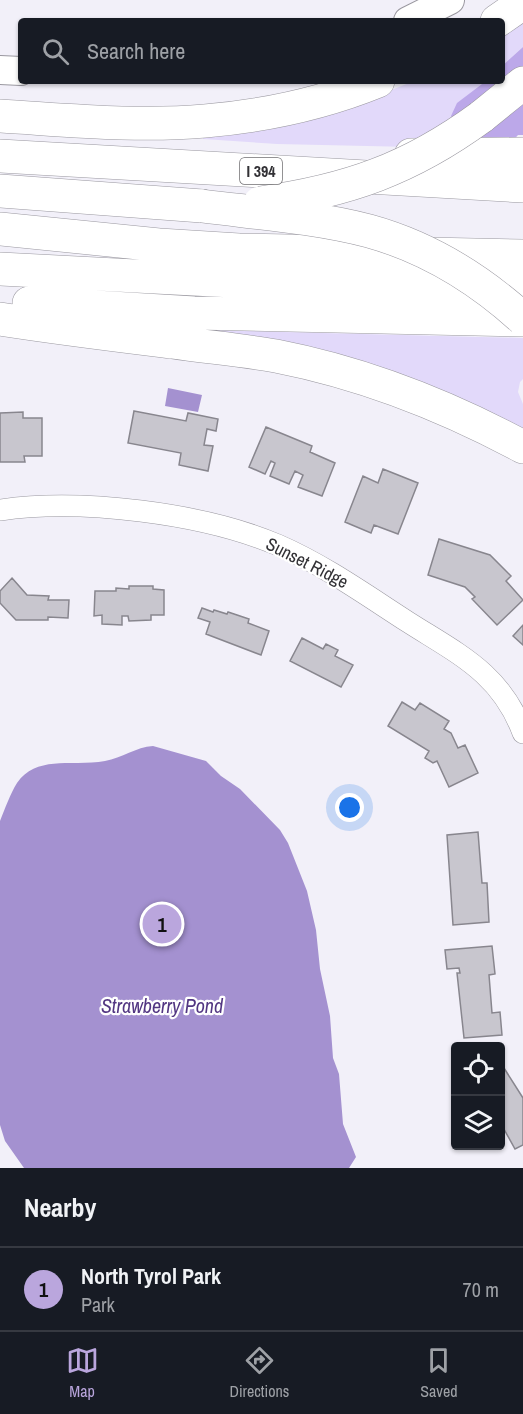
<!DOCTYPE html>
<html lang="en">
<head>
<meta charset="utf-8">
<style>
  :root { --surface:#171b24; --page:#242831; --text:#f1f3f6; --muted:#9ea1a6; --line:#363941; --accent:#baa6dd }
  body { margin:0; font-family:"Archivo Narrow",sans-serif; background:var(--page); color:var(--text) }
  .controls { position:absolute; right:18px; bottom:18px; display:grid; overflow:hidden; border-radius:6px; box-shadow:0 2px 4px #0004 }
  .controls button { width:54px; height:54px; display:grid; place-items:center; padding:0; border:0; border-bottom:2px solid var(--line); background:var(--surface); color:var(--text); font:30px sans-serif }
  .you { position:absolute; left:350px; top:808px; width:21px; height:21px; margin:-15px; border:4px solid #fff; border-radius:50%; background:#1a73e8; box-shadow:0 0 0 9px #1a73e833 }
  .badge { display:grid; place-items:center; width:39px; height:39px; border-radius:50%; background:var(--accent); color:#111; font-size:20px; font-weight:700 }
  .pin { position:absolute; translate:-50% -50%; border:3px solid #fff; box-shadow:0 2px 6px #0006 }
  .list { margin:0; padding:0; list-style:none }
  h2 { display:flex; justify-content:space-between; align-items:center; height:78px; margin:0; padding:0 24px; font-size:26px }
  h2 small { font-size:20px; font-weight:400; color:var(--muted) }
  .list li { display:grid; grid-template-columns:39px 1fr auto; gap:18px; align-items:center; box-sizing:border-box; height:84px; padding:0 24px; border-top:2px solid var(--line) }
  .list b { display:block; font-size:22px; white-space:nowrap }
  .list p { margin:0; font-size:20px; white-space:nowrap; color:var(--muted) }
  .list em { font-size:20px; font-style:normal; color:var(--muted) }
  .icon { flex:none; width:33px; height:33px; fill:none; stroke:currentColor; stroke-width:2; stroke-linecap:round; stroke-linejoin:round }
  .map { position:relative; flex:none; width:523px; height:1168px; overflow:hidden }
  .search { position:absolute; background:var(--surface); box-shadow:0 2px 4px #0004; left:18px; right:18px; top:18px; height:66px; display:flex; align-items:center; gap:15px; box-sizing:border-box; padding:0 21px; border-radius:6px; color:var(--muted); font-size:22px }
  .sheet { height:162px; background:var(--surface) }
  nav { display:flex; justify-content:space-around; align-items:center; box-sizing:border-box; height:84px; border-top:2px solid var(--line); background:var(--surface); font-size:16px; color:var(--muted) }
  nav a { display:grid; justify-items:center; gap:3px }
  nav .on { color:var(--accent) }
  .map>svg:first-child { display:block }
  .green { fill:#e2d9fa }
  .forest { fill:#bca8e9 }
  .water { fill:#a491d0 }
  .building { fill:#c8c6ce; stroke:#88868e; stroke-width:1.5 }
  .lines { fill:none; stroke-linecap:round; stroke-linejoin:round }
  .street-casing { stroke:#9a98a0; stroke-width:22 }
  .secondary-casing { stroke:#9a98a0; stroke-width:30 }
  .highway-casing { stroke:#9a98a0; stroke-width:34 }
  .street { stroke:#fff; stroke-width:21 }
  .secondary { stroke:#fff; stroke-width:28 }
  .highway { stroke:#fff; stroke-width:33 }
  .highway-bridge-casing { stroke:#9a98a0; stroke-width:34; stroke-linecap:butt }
  .highway-bridge { stroke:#fff; stroke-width:33 }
  .labels { text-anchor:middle; stroke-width:4.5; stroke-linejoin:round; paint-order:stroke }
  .shield { fill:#fff; stroke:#706f72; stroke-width:1.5 }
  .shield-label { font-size:16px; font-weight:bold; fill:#323135 }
  .street-label { font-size:18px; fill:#323135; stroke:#fff }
  .water-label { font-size:20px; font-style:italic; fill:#523682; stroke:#fff }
</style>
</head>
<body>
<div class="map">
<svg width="523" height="1168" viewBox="0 0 523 1168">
  <rect width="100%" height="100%" fill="#f2f0f9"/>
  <!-- green -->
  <path class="green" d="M523 20V47L502 66V33Z
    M414 81H486L454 122 412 147 277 144 203 139V134L379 95Z
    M209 330 523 338V379L520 382 518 392 523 404V438Z"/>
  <!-- forest -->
  <path class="forest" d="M523 47V66L454 122 451 116 457 103 486 81H502V66Z
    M523 98V135H518L509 145 475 137Z"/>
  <!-- water -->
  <path class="water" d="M168 388 202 395 198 412 165 406Z
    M153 746 206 761 221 776 240 789 280 830 288 843 307 891 316 930 320 969 330 1016 333 1058 339 1074 343 1124 356 1157 349 1168H24L5 1141 0 1125V821C5 809 10 794 17 783 37 754 75 767 105 761 122 758 136 747 153 746Z"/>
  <!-- building -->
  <path class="building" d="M134 411 186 421 188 413 218 419 216 431 207 429 204 445 213 446 208 471 179 465 181 453 128 443Z
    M23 412V418H42V456H24L25 462H0V413Z
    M266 427 312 446 310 452 335 463 322 496 298 487 303 475 295 471 289 484 270 476 275 463 271 461 265 474 249 467Z
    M383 469 418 483 398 534 374 525 371 533 345 522 363 476 378 483Z
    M439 539 490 555 511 576 506 581 523 600 497 625 472 599 475 597 465 587 428 575Z
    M12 578 27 595 49 596 48 600H69L68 618 48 617V620H16L0 603V591Z
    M129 586H153V589L164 590V615H151V620L129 621 128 616H122V625L102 624V615L94 616 95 591H116V588L129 589Z
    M202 608 213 612 214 610 227 614 228 612 249 619 248 623 269 631 261 655 206 634 210 622 198 618Z
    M523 625V645L513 636Z
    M302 638 323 649 326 644 338 650 335 656 353 665 341 687 290 661Z
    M402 702 415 710 420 703 449 721 444 729 451 733 458 748 465 745 478 773 449 787 437 761 433 763 425 758 429 751 388 726Z
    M478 832 482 883H487L489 922 453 925 447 835Z
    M492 946 495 974 489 975 492 1013 500 1012 502 1035 464 1038 457 973H460L459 968 447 969 445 950Z
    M504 1068 523 1098V1145L515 1149 500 1122V1070Z"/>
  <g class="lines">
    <!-- street casing -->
    <g class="street-casing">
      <path id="street" d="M0 510C80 498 203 513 278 545 324 565 366 595 408 622 458 654 501 673 523 733"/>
    </g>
    <!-- secondary casing -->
    <g class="secondary-casing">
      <path id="secondary" d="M408 21 450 0
        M0 70 21 71"/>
    </g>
    <!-- highway casing -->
    <g class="highway-casing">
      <path id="highway" d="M497 21 523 3
        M0 116C68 120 137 127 205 121 264 116 324 103 378 81
        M481 117 523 83
        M411 155 523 154
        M0 156 523 186
        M0 191 202 206
        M0 229 159 245 239 250 523 256
        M0 269 291 284 523 287
        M29 303 194 313 523 320
        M0 319C57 328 115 335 172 342 206 347 242 350 276 356 363 373 445 405 523 447"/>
    </g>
    <!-- street -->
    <use href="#street" class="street"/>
    <!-- secondary -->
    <use href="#secondary" class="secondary"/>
    <!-- highway -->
    <use href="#highway" class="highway"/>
    <!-- highway-bridge casing -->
    <g class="highway-bridge-casing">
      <path id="highway-bridge" d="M260 203C347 191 410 169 481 117
        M202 206C257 213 315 217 369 231 427 247 479 279 523 319"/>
    </g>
    <!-- highway-bridge -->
    <use href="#highway-bridge" class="highway-bridge"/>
  </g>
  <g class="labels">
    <!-- shield labels -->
    <rect class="shield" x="240" y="158" width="42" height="26" rx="4.5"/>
    <g class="shield-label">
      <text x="261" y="177">I 394</text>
    </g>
    <!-- street labels -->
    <g class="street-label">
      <text transform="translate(307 563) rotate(27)" y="6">Sunset Ridge</text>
    </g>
    <!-- water labels -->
    <g class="water-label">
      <text x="162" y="1013">Strawberry Pond</text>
    </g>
  </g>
</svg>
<div class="controls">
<button><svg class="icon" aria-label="locate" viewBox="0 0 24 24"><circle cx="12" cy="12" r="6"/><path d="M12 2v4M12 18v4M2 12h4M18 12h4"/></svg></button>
<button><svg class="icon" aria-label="layers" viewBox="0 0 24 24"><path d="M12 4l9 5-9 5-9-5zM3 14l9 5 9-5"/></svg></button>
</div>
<div class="you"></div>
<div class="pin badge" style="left:162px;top:924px">1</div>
<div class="search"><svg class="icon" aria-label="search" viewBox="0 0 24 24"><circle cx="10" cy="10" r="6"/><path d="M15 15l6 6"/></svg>Search here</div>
</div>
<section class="sheet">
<h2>Nearby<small></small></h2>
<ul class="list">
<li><span class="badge">1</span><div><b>North Tyrol Park</b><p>Park</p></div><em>70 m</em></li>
</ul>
</section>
<nav>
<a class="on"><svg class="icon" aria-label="map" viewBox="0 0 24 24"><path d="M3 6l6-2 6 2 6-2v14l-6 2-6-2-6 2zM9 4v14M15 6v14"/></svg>Map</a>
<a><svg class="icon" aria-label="directions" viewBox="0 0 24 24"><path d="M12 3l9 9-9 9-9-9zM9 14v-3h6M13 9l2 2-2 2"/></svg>Directions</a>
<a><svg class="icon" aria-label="saved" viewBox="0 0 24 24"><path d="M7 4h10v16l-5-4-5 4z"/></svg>Saved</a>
</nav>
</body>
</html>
